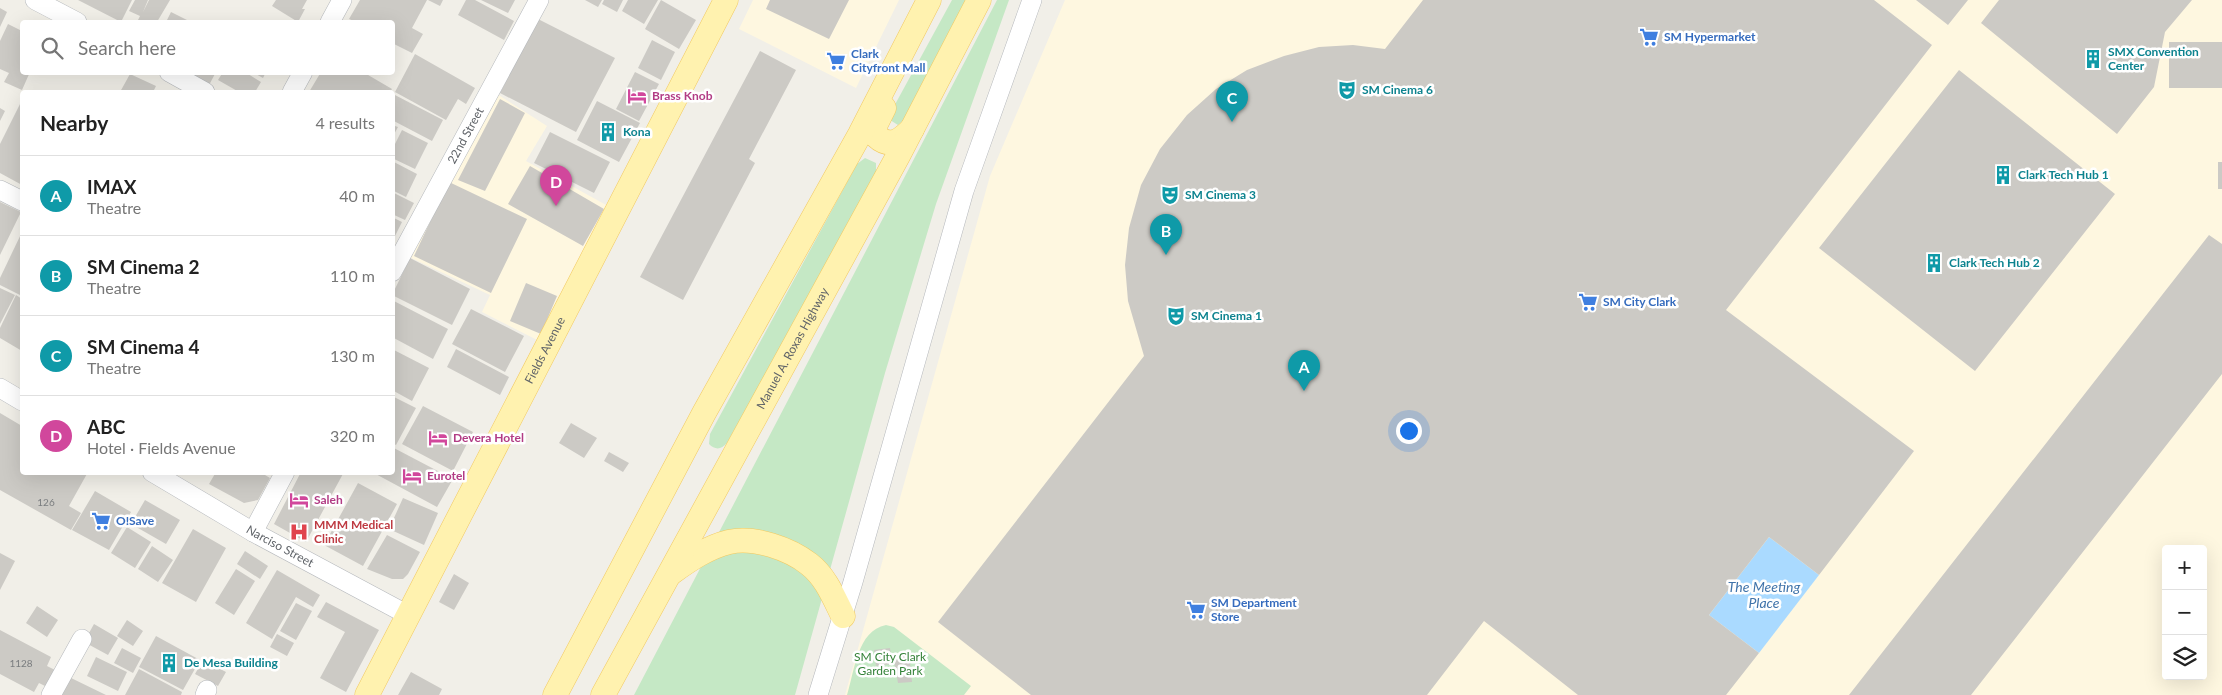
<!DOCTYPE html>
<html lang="en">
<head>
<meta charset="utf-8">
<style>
  :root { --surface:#fff; --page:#f6f6f6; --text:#222; --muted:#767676; --line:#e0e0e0; --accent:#d93025 }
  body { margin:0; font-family:Lato,sans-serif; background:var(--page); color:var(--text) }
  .controls { position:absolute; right:15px; bottom:15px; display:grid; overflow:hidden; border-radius:5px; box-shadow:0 5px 20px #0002 }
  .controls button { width:45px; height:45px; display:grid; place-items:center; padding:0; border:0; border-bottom:1px solid var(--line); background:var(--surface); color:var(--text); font:25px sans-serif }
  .you { position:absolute; left:1408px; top:430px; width:18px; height:18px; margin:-12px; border:4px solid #fff; border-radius:50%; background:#1a73e8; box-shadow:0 0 0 8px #1a73e833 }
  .badge { display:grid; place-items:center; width:32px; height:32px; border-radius:50%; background:var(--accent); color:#fff; font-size:16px; font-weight:700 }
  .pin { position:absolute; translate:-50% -41px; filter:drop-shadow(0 1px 2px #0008) }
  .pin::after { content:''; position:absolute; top:26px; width:18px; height:15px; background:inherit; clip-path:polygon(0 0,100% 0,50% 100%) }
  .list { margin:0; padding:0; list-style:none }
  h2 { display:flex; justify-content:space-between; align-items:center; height:65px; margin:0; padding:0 20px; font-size:21px }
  h2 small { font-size:16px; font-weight:400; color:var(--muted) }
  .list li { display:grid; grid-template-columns:32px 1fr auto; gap:15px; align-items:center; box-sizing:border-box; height:80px; padding:0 20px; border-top:1px solid var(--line) }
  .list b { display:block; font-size:19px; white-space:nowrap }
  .list p { margin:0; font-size:16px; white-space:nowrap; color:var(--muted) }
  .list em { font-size:16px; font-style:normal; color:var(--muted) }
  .icon { flex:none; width:28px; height:28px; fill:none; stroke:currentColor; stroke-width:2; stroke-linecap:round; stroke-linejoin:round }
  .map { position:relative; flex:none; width:2222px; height:695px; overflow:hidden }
  .search { position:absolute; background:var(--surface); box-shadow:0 5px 20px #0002; left:20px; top:20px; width:375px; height:55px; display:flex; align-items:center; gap:12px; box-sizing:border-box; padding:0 18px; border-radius:5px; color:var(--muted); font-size:19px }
  .panel { position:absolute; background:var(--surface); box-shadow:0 5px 20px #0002; left:20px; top:90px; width:375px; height:385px; border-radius:5px }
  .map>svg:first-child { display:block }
  .commercial { fill:#fef7e0; fill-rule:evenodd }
  .green { fill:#c5e8c5 }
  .water { fill:#aadaff }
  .building { fill:#cccac5 }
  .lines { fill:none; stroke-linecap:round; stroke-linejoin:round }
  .minor-casing { stroke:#b5b8bc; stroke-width:20 }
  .major-casing { stroke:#f2c960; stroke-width:25 }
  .minor { stroke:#fff; stroke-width:19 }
  .major { stroke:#fff2af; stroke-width:24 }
  .labels { text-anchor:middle; stroke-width:5; stroke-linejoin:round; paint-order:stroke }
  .number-label { font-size:10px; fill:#7a7d7f }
  .shop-label { font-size:12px; font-weight:bold; fill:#366cbe; stroke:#fff; text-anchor:start }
  .culture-label { font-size:12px; font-weight:bold; fill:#0d838f; stroke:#fff; text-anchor:start }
  .hotel-label { font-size:12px; font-weight:bold; fill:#b23c85; stroke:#fff; text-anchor:start }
  .street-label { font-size:12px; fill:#5f6368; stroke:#fff }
  .health-label { font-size:12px; font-weight:bold; fill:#be3a42; stroke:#fff; text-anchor:start }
  .park-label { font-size:12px; fill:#348238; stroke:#fff }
  .water-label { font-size:14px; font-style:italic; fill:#4174aa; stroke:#fff }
</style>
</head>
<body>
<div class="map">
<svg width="2222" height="695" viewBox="0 0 2222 695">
  <rect width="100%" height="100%" fill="#f1efe8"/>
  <!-- commercial -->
  <path class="commercial" d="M753 0H899L856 88 739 29Z
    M1065 0H2222V695H845L990 176ZM2166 549H2203V676H2166Z
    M497 94 547 126 526 161 608 206 541 342 482 312 490 295 407 256Z"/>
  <!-- green -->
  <path class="green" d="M952 0H967L905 119 898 125 890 120 892 110Z
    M997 0H1009L936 204 885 373 795 695H634Z
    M865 158 876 163V176L727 443C721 450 715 450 709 444L710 434 857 164Z
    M886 625 894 627 971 686 964 695H847C855 670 857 631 886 625Z"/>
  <!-- water -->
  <path class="water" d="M1769 537 1819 575 1759 653 1709 615Z"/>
  <!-- building -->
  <path class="building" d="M78 0H132L121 22Z
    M135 0H148L143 12 149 0H170L157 22H137L140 16 129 11Z
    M276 0H307L302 9H305L298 22 272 6Z
    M360 0H427L412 28 423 34 412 53 392 43V22H356L349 19Z
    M428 0H443L440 6Z
    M466 0H475L514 21 504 40 458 15Z
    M481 0H515L508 13Z
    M585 0H602L598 7Z
    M604 0H623L617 12 602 4Z
    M628 0H658L644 24 622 11Z
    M661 0 696 20 679 49 645 29Z
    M770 0H849L829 39 766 9Z
    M1423 0H1874L1932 45 1726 310 1914 451 1819 575 1769 537 1709 615 1759 653 1726 695H1578L1484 621 1427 695H1031L938 622 1144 356 1128 301 1125 265 1129 228 1141 185 1160 149 1187 115 1216 89 1247 70 1284 56 1319 47 1353 45 1385 49Z
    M1916 0H1968L1948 25Z
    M1999 0H2192L2165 32 2154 87 2117 134 1981 23Z
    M0 8 7 12 0 27Z
    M171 12 191 22H166Z
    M538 19 615 58 576 132 500 93Z
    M8 24 22 31V72H30L22 90 4 82 9 73 0 69V41Z
    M652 40 675 52 661 80 638 68Z
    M2169 42H2222V88H2169Z
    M760 51 796 70 749 159 755 163 683 300 640 277Z
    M415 54 475 88 466 104 458 99 446 120 395 92Z
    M1959 70 2115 194 1975 371 1819 248Z
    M193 72H216L208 87 191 77Z
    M223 72H245L261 82 255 92H239L218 80Z
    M252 72H266L263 78Z
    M321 72H363L392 89 390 92H309Z
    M635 72 659 84 639 121 616 109Z
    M130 74 156 86 153 92H120Z
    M393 94 443 120 432 141 392 120Z
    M500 99 525 113 485 191 458 180Z
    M22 100V185L0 173V144Z
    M597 101 640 123 619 162 577 140Z
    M0 108 5 111 0 121Z
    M392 125 398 127 392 138Z
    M402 130 428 143 415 169 392 158V150Z
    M550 132 610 162 594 193 534 163Z
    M392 161 417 174 406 197 392 190Z
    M2218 162H2222V189H2218Z
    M530 166 604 209 583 246 508 204Z
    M449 182 527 219 491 293 414 256Z
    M392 192 414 203 405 220 392 214Z
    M0 202 21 212 0 255Z
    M392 217 402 222 394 238H392Z
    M22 232V296L0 285V278Z
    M2209 235 2222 244V374L2129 493 1971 695H1849Z
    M410 258 470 289 452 325 392 295Z
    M526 283 557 296 541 334 510 321Z
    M0 288 15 295 0 324Z
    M16 295 22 299V351L0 338V328Z
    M392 300 448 329 433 359 392 337Z
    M471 309 524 336 505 372 452 344Z
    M392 349 429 368 412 401 392 390Z
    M456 349 509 377 500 395 447 367Z
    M392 396 416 408 396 445 392 443Z
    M423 406 473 432 453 471 402 444Z
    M0 413 22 426V472H88L69 506 81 513 71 530 0 490Z
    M571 423 597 438 584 458 559 443Z
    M392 447 453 479 437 507 372 472H392Z
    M609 452 629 463 623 472 604 461Z
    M216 472H260L270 478 258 500 244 503 209 484Z
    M301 472H344L306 542 274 524Z
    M358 483 397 504 363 566 324 545Z
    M95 491 131 512 109 550 72 530Z
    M403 498 438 513 424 545 389 529Z
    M145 500 180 520 166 544 131 524Z
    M127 527 151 542 135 568 111 553Z
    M193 529 226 548 196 602 162 583Z
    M387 535 420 552 408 574 403 579H392L367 569Z
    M152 546 173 560 158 582 138 569Z
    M245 551 268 566 260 579 237 564Z
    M0 553 15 561 0 590Z
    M236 569 255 581 234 615 215 603Z
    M277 570 320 595 313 607 296 597 272 639 246 623Z
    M454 574 469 583 454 610 439 602Z
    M326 602 379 630 346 692 320 678 345 632 317 617Z
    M296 603 312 611 296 640 280 631Z
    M37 606 58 620 47 637 26 623Z
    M127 620 143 631 133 646 117 636Z
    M94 624 118 638 108 655 84 642Z
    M0 630 51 657 47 666 55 670 47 687 39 683 34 692 0 674Z
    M277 634 294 643 287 656 270 647Z
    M156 636 200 660 183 690 139 667Z
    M122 648 141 658 133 673 114 663Z
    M890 648 892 664 876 666 874 650Z
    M909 653 912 682 898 683 893 656Z
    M96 657 127 672 118 691 87 676Z
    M203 660 226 672 218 686 195 674Z
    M139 669 182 692 181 695H125Z
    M411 672 442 689 439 695H398Z
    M69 677 106 695H60Z"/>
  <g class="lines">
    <!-- minor casing -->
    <g class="minor-casing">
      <g id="minor">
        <path d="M35 0 77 22"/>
        <path d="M330 22 342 0"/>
        <path d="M169 72 205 92"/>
        <path d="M292 92 303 72"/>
        <path d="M0 190 22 201"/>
        <path id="s1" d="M392 272 539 0"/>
        <path d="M0 388 22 401"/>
        <path id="s2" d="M152 472 253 532 408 615"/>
        <path d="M253 532 285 472"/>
        <path d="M51 695 82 639"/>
        <path d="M205 695 207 690"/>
        <path d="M818 695 853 582 964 191 1032 0"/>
      </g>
    </g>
    <!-- major casing -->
    <g class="major-casing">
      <g id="major">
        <path d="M884 108 875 126 876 136C890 149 901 140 912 129"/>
        <path d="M671 573C689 560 708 547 729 542 754 536 790 549 809 564 826 577 834 598 843 616"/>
        <path id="s3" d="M367 695 726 0"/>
        <path d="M555 695 704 413 860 134 929 0"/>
        <path id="s4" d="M603 695 898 156 979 0"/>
      </g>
    </g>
    <!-- minor -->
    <use href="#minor" class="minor"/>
    <!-- major -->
    <use href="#major" class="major"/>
  </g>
  <!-- icons -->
  <defs>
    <g id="supermarket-bare" transform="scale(1.5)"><path d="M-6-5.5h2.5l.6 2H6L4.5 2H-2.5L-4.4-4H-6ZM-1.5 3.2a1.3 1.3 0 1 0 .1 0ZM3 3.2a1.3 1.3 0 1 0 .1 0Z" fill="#3f7fe0" stroke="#fff" stroke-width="2.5" paint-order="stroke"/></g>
    <g id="building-bare" transform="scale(1.5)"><path d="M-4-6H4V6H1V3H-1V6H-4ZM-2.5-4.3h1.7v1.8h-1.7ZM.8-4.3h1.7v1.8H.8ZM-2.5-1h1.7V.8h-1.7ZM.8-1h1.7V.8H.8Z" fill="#0f9aa8" stroke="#fff" stroke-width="2.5" paint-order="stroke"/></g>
    <g id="theatre-bare" transform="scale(1.5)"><path d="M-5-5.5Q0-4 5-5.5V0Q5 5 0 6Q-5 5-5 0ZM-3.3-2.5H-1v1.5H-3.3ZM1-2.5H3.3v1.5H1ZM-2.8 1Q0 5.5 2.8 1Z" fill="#0f9aa8" stroke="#fff" stroke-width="2.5" paint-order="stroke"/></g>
    <g id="hotel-bare" transform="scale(1.5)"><path d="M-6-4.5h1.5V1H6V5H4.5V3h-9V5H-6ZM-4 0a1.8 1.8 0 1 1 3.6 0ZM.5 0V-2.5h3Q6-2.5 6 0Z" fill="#d1479c" stroke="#fff" stroke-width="2.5" paint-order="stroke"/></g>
    <g id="hospital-bare" transform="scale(1.5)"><path d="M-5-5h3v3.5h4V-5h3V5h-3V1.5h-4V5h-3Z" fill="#e0444e" stroke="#fff" stroke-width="2.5" paint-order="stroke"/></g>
  </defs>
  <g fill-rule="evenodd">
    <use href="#supermarket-bare" x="1649" y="37"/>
    <use href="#building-bare" x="2093" y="59"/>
    <use href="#supermarket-bare" x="836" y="61"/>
    <use href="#theatre-bare" x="1347" y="90"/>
    <use href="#hotel-bare" x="637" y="96"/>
    <use href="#building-bare" x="608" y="132"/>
    <use href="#building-bare" x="2003" y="175"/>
    <use href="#theatre-bare" x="1170" y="195"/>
    <use href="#building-bare" x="1934" y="263"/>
    <use href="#supermarket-bare" x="1588" y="302"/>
    <use href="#theatre-bare" x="1176" y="316"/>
    <use href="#hotel-bare" x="438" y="438"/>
    <use href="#hotel-bare" x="412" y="476"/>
    <use href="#hotel-bare" x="299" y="500"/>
    <use href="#supermarket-bare" x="101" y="521"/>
    <use href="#hospital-bare" x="299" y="532"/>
    <use href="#supermarket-bare" x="1196" y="610"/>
    <use href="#building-bare" x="169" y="663"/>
  </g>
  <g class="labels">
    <!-- number labels -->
    <g class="number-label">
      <text x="46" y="506">126</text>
      <text x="21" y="667">1128</text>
    </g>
    <!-- shop labels -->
    <g class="shop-label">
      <text x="1664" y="41">SM Hypermarket</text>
      <text x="851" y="58">Clark<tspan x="851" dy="14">Cityfront Mall</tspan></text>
      <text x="1603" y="306">SM City Clark</text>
      <text x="116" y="525">O!Save</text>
      <text x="1211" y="607">SM Department<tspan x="1211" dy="14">Store</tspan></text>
    </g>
    <!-- culture labels -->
    <g class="culture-label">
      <text x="2108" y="56">SMX Convention<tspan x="2108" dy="14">Center</tspan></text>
      <text x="1362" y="94">SM Cinema 6</text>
      <text x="623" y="136">Kona</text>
      <text x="2018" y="179">Clark Tech Hub 1</text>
      <text x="1185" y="199">SM Cinema 3</text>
      <text x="1949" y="267">Clark Tech Hub 2</text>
      <text x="1191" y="320">SM Cinema 1</text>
      <text x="184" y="667">De Mesa Building</text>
    </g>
    <!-- hotel labels -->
    <g class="hotel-label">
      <text x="652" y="100">Brass Knob</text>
      <text x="453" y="442">Devera Hotel</text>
      <text x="427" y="480">Eurotel</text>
      <text x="314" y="504">Saleh</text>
    </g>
    <!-- street labels -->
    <g class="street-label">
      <text dy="4" stroke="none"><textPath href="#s1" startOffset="155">22nd Street</textPath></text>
      <text dy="4" stroke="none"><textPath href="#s4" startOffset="395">Manuel A. Roxas Highway</textPath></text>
      <text dy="4" stroke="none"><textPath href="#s3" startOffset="388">Fields Avenue</textPath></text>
      <text dy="4" stroke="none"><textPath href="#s2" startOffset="148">Narciso Street</textPath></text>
    </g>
    <!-- health labels -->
    <g class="health-label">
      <text x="314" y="529">MMM Medical<tspan x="314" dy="14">Clinic</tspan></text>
    </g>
    <!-- park labels -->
    <g class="park-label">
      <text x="890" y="661">SM City Clark<tspan x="890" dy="14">Garden Park</tspan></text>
    </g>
    <!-- water labels -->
    <g class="water-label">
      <text x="1764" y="592">The Meeting<tspan x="1764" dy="16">Place</tspan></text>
    </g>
  </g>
</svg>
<div class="controls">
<button>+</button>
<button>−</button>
<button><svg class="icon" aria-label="layers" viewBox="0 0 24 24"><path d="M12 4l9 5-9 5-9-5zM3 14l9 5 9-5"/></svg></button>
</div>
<div class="you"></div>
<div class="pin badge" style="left:1304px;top:391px;background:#0f9aa8">A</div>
<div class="pin badge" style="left:1166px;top:255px;background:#0f9aa8">B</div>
<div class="pin badge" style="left:1232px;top:122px;background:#0f9aa8">C</div>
<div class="pin badge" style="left:556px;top:206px;background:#d1479c">D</div>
<div class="search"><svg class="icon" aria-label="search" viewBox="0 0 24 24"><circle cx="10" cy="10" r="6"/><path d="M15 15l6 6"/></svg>Search here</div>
<section class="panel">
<h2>Nearby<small>4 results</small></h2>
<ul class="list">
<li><span class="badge" style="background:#0f9aa8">A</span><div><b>IMAX</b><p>Theatre</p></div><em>40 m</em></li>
<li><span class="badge" style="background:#0f9aa8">B</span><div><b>SM Cinema 2</b><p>Theatre</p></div><em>110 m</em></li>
<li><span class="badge" style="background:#0f9aa8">C</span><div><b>SM Cinema 4</b><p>Theatre</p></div><em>130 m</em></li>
<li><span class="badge" style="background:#d1479c">D</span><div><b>ABC</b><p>Hotel · Fields Avenue</p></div><em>320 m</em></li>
</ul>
</section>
</div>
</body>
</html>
